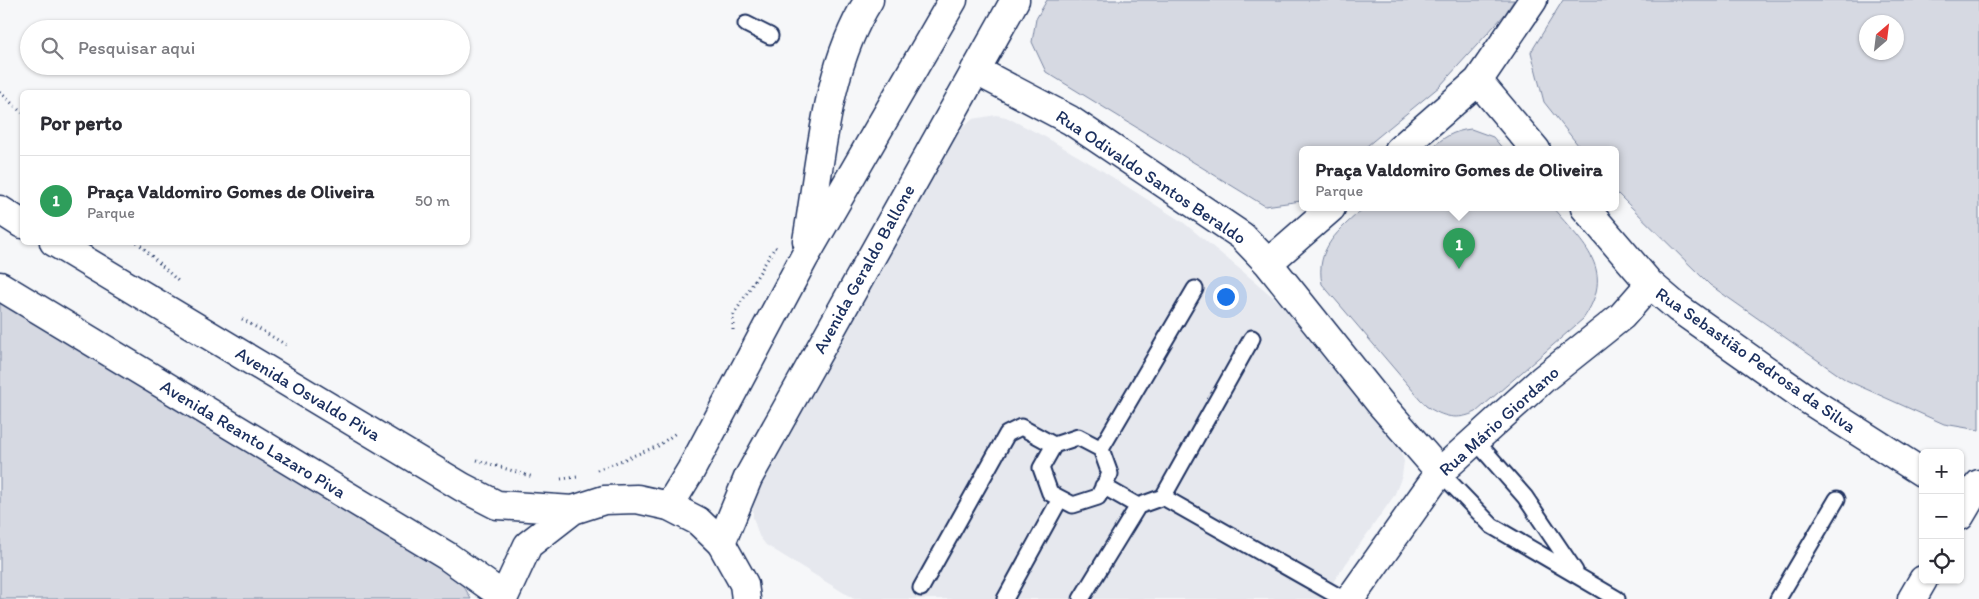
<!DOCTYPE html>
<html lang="pt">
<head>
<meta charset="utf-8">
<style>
  :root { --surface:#fff; --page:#f7f7f7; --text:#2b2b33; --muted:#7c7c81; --line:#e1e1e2; --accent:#0f766e }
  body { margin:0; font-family:Itim,sans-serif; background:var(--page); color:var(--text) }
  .controls { position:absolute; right:15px; bottom:15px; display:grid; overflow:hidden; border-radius:8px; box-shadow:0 1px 4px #0004 }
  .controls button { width:45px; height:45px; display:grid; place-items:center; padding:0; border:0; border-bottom:1px solid var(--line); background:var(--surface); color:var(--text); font:25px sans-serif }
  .compass { position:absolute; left:1859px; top:15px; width:45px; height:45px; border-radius:50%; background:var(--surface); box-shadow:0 1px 4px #0004; rotate:28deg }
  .you { position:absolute; left:1225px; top:296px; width:18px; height:18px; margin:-12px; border:4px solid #fff; border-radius:50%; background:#1a73e8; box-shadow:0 0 0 8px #1a73e833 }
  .badge { display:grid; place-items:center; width:32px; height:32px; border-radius:50%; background:var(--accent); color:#fff; font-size:16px; font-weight:700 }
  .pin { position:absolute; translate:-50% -41px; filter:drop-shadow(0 1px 2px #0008) }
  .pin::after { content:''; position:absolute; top:26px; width:18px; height:15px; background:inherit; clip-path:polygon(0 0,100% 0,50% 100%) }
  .popup { position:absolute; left:1299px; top:146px; width:320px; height:65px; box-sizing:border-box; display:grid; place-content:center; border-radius:8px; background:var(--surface); filter:drop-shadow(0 1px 4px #0005); font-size:16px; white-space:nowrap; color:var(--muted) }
  .popup b { font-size:19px; color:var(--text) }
  .popup::after { content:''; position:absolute; left:50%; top:100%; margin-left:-10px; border:10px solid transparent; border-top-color:var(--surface) }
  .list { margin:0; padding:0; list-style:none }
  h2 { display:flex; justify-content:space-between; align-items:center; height:65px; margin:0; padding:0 20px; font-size:21px }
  h2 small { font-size:16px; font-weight:400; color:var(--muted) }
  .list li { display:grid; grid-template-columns:32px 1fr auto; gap:15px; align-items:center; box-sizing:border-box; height:90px; padding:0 20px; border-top:1px solid var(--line) }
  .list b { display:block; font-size:19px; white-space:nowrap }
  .list p { margin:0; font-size:16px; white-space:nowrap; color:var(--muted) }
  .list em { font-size:16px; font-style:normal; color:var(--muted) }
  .icon { flex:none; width:28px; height:28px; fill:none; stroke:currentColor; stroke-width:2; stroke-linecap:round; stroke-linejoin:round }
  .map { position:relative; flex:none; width:1979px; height:599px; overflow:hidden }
  .search { position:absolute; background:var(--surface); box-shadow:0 1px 4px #0004; left:20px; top:20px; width:450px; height:55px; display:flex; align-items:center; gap:12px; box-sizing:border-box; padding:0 18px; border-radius:28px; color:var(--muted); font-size:19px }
  .panel { position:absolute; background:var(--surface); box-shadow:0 1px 4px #0004; left:20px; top:90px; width:450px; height:155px; border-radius:8px }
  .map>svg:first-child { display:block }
  .built { fill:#e6e8ee }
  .green { fill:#d6d9e2; stroke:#7884a0; fill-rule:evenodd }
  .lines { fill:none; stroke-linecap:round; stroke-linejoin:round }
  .service-casing { stroke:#1b2f5e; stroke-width:19 }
  .minor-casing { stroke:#1b2f5e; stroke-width:31 }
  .tertiary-casing { stroke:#1b2f5e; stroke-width:31 }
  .secondary-casing { stroke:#1b2f5e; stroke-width:31 }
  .path { stroke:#1b2f5e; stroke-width:3; stroke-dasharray:1 4; stroke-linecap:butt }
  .service { stroke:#fff; stroke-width:15 }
  .minor { stroke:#fff; stroke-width:28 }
  .tertiary { stroke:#fff; stroke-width:28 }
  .secondary { stroke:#fff; stroke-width:28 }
  .labels { text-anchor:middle; stroke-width:5; stroke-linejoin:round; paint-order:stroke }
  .street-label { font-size:18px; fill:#1b2f5e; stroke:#fff }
</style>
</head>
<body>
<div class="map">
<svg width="1979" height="599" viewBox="0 0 1979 599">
  <rect width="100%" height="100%" fill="#f6f7f9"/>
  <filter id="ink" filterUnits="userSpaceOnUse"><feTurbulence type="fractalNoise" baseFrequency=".02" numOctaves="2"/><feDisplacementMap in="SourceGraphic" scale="10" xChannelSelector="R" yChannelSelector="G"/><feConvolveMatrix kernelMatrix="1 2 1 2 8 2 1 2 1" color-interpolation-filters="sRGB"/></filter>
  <g filter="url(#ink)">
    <!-- built -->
    <path class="built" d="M996 115 1006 117 1047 138 1098 168 1184 223 1253 280 1280 303 1300 326 1398 445 1404 461 1402 476 1394 496 1321 599H854L766 545 759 536 753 517V492L954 134 973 119Z"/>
    <!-- green -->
    <path class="green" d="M1047 0H1514L1505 14 1440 86 1362 150H1303L1301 201 1265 206 1046 72 1032 42 1036 19Z
      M1563 0H1979V430L1944 424 1846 380 1710 285 1615 191V150H1582L1544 102 1531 52ZM1866 22H1896V52H1866Z
      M1471 129 1493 137 1504 150H1429C1443 138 1452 131 1471 129Z
      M1364 208H1553C1584 245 1617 270 1583 319L1476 412C1457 421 1443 417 1426 406L1322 284C1315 248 1339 230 1364 208Z
      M0 286 447 556 471 599H0Z"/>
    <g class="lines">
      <!-- service casing -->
      <g class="service-casing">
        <path id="service" d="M746 24 770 36
          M1474 439 1525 497 1575 571
          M1101 449 1195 289
          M1440 472 1492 526 1617 599
          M1103 486 1138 506
          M1163 497 1252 338
          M921 588 1007 434 1021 427 1054 445 1078 437 1101 449 1110 474 1098 497 1073 505 1050 493 1041 468 1054 445
          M1005 599 1060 499
          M1081 599 1138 506 1163 497 1343 599
          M1778 599 1837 499"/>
      </g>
      <!-- minor casing -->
      <g class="minor-casing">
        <path id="minor" d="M975 70 1070 120 1242 236 1268 263 1380 403 1440 472
          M1478 81 1536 150
          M1399 150 1478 81 1533 0
          M1585 208 1650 284 1678 308 1807 399 1923 473
          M1268 263 1331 208
          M1960 516 1979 484
          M1350 599 1440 472 1543 379 1622 316 1650 284
          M1912 599 1923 580"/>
      </g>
      <!-- tertiary casing -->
      <g class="tertiary-casing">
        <path id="tertiary" d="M807 241C821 162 825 69 869 0
          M669 506 691 470 804 258 953 0
          M721 543 748 478 1015 0"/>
      </g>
      <!-- secondary casing -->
      <g class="secondary-casing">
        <path id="secondary" d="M0 210 22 224
          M54 242 462 487 497 505 573 510
          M0 286 447 556 503 596
          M503 599 528 545 573 510 604 500 637 499 669 506 698 521 721 543 744 584 746 599"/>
      </g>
      <!-- path -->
      <path class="path" d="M0 92 22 113
        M137 242 178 281
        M242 319 288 346
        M733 330V316L775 247 778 249
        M477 460 533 477
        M597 470 658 446 677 432
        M561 479 577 477"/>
      <!-- service -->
      <use href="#service" class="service"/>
      <!-- minor -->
      <use href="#minor" class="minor"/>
      <!-- tertiary -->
      <use href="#tertiary" class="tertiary"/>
      <!-- secondary -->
      <use href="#secondary" class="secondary"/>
    </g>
  </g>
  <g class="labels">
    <!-- street labels -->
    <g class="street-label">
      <text transform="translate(1151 177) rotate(34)" y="6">Rua Odivaldo Santos Beraldo</text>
      <text transform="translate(864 269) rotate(-61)" y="6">Avenida Geraldo Ballone</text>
      <text transform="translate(1756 360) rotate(35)" y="6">Rua Sebastião Pedrosa da Silva</text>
      <text transform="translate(308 394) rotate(31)" y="6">Avenida Osvaldo Piva</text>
      <text transform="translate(1499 421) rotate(-42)" y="6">Rua Mário Giordano</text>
      <text transform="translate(253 439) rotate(31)" y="6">Avenida Reanto Lazaro Piva</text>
    </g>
  </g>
</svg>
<div class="controls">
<button>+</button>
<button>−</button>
<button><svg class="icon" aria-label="locate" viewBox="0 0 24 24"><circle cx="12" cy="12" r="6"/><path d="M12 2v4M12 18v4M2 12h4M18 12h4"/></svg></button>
</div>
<svg class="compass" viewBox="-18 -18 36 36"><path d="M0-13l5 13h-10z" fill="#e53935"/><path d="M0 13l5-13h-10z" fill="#7c7c81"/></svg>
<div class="you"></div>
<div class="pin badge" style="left:1459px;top:269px;background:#2e9e5b">1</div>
<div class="popup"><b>Praça Valdomiro Gomes de Oliveira</b>Parque</div>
<div class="search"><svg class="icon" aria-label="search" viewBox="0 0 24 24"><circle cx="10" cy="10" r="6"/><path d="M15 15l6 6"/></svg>Pesquisar aqui</div>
<section class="panel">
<h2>Por perto<small></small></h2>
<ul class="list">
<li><span class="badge" style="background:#2e9e5b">1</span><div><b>Praça Valdomiro Gomes de Oliveira</b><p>Parque</p></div><em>50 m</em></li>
</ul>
</section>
</div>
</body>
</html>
